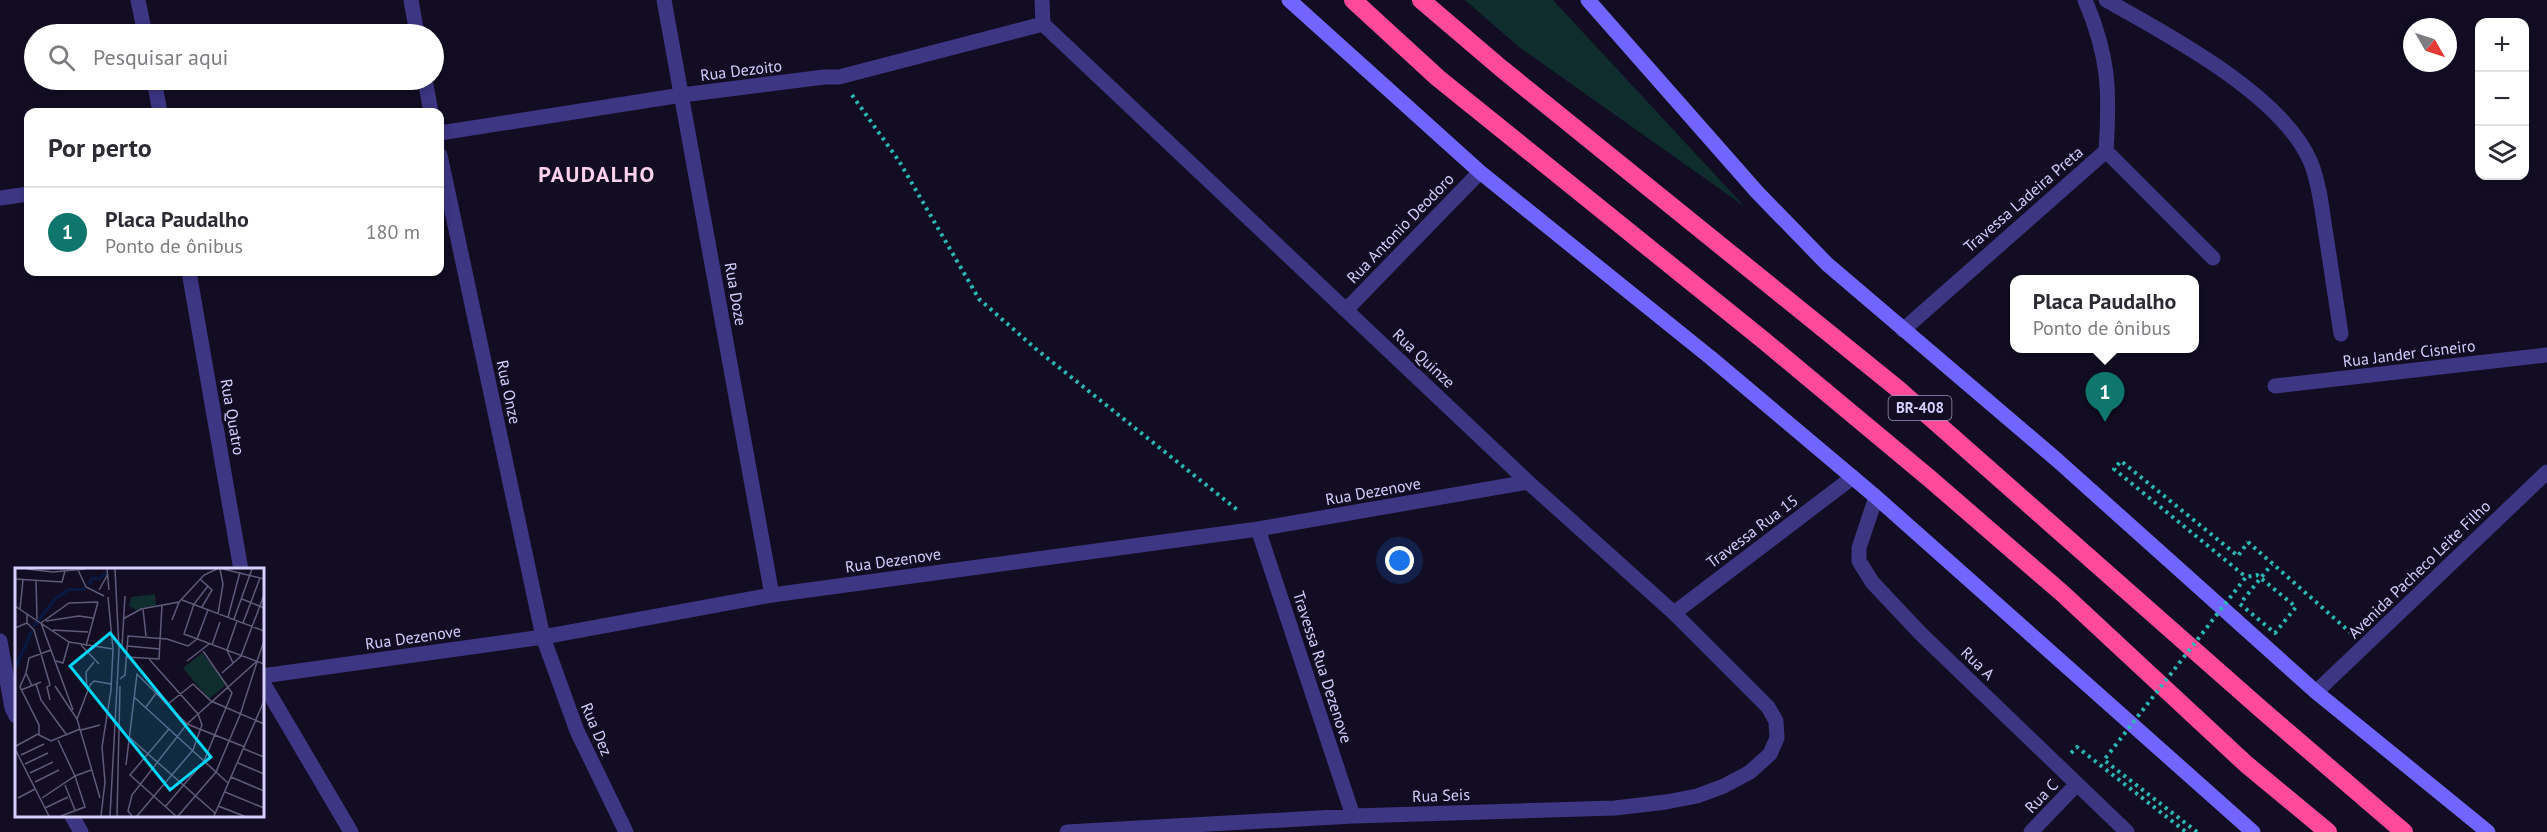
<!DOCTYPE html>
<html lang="pt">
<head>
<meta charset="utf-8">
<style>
  :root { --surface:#fff; --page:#f2f2f3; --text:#2b2b33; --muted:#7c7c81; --line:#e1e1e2; --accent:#0f766e }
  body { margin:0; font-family:"PT Sans",sans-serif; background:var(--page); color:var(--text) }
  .controls { position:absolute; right:18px; top:18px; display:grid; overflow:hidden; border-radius:12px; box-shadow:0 3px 9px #0003 }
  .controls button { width:54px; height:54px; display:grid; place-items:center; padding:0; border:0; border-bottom:2px solid var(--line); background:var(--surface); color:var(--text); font:30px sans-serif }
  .compass { position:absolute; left:2403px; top:18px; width:54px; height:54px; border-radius:50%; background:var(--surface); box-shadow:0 3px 9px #0003; rotate:129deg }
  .you { position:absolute; left:1400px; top:561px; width:21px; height:21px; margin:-15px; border:4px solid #fff; border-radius:50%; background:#1a73e8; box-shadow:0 0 0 9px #1a73e833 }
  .badge { display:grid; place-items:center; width:39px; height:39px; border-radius:50%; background:var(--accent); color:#fff; font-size:20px; font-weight:700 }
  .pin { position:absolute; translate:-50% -50px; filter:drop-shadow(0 2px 3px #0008) }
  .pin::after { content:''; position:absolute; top:32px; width:21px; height:18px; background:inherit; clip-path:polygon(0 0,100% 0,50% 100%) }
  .popup { position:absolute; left:2010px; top:275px; width:189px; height:78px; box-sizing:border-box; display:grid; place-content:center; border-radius:12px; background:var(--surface); filter:drop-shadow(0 2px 4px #0005); font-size:20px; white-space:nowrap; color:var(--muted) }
  .popup b { font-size:22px; color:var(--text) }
  .popup::after { content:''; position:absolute; left:50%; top:100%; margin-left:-12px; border:12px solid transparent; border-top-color:var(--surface) }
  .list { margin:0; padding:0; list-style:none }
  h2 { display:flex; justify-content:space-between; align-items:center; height:78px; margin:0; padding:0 24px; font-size:26px }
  h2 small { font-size:20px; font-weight:400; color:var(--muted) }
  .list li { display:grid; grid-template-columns:39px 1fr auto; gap:18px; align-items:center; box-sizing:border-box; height:90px; padding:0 24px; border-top:2px solid var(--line) }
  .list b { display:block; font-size:22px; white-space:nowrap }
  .list p { margin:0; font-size:20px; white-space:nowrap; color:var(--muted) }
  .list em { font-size:20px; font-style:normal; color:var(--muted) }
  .icon { flex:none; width:33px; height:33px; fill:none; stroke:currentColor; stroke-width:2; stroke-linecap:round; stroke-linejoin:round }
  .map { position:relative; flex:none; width:2547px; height:832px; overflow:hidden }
  .search { position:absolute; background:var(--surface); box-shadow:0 3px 9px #0003; left:24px; top:24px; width:420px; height:66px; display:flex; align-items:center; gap:15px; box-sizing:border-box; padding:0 21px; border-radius:33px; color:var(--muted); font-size:22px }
  .panel { position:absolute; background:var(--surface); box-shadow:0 3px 9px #0003; left:24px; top:108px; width:420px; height:168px; border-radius:12px }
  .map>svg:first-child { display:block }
  .green { fill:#102d2d }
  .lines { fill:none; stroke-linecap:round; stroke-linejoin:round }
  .path { stroke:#2ab8b5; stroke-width:4; stroke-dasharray:3 4.5; stroke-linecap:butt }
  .street { stroke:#3c3683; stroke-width:15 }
  .secondary { stroke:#7066ff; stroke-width:15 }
  .highway { stroke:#ff4a99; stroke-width:18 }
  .path-bridge { stroke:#2ab8b5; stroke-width:4; stroke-dasharray:3 4.5; stroke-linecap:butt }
  .labels { text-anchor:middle; stroke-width:6; stroke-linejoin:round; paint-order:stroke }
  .shield { fill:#120d23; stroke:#9b95bd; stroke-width:1.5 }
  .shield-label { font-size:15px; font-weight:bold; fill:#d6cfff }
  .street-label { font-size:16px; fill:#d6cfff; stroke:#120d23 }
  .district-label { font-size:22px; font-weight:bold; letter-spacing:1.5px; fill:#ffd1ec; stroke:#120d23 }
  .inset-river { fill:none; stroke:#081a41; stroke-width:3 }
  .inset-road { fill:none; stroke:#605b7b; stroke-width:1.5 }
  .view { fill:#00d6fa; fill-opacity:0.15; stroke:#00d6fa; stroke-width:3 }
  .inset-edge { fill:none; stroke:#d6cfff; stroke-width:3 }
</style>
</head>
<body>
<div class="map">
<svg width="2547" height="832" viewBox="0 0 2547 832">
  <rect width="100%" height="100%" fill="#120d23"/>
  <!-- green -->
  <path class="green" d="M1465 0H1553L1744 206 1519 47Z"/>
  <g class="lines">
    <!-- path -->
    <path class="path" d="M852 95 899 161 979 299 1036 349 1240 512
      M2248 542 2351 633
      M2243 600 2272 564
      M2071 753 2077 747 2186 832"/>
    <!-- street -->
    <path class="street" d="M138 0 145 34
      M411 0 417 34
      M664 0 772 595
      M1042 0 1043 24
      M2106 0C2167 34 2284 96 2311 163 2320 186 2322 211 2326 235 2331 268 2336 301 2341 334
      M1043 24 1528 482 1674 613 1768 707 1776 721 1777 738 1770 754 1750 772 1724 786 1697 796 1666 802 1615 808 1353 816 1067 832
      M154 80 160 112
      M425 80 431 112
      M440 133 682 95 824 77H839L1043 24
      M2106 151 2213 258
      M440 155 543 637 577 731 626 832
      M0 198 28 194
      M189 272 241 570
      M1346 310 1480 172
      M1903 330 2106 151C2110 91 2109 56 2085 0
      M2275 386 2547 355
      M1876 497 1859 548V561L1872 582 1921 634 2127 832
      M1258 529 1353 816
      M1674 613 1853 477
      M0 641 12 708 16 716
      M262 676 543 637 772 595 1258 529 1528 482
      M262 681 351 832
      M2316 692 2547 472
      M72 816 81 832
      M2031 832 2077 784"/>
    <!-- secondary -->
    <path class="secondary" d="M1289 0 1480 172 1711 358 1876 497 2253 832
      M1588 0 1757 192 1827 264 2057 460 2316 692 2488 832"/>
    <!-- highway -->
    <path class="highway" d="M1353 0 1438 78 1762 339 1929 478 2062 593 2246 764 2328 832
      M1421 0 1502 69 1898 389 2262 710 2404 832"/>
    <!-- path-bridge -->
    <path class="path-bridge" d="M2240 604 2275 633 2296 607 2257 575 2246 577
      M2197 832 2104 760 2246 577 2114 469 2121 461 2238 556 2248 542"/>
  </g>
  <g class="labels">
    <!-- shield labels -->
    <rect class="shield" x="1888.5" y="396" width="63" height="24" rx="4.5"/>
    <g class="shield-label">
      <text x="1920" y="413">BR-408</text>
    </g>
    <!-- street labels -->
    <g class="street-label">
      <text transform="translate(741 70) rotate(-7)" y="6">Rua Dezoito</text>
      <text transform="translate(2023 199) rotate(-41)" y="6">Travessa Ladeira Preta</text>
      <text transform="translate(1400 228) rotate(-46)" y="6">Rua Antonio Deodoro</text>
      <text transform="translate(736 294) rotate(80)" y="6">Rua Doze</text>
      <text transform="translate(2409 353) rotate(-7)" y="6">Rua Jander Cisneiro</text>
      <text transform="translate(1424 358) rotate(43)" y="6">Rua Quinze</text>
      <text transform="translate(509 392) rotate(78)" y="6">Rua Onze</text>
      <text transform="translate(233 417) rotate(80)" y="6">Rua Quatro</text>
      <text transform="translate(1373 491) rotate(-10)" y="6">Rua Dezenove</text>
      <text transform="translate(1752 531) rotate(-37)" y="6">Travessa Rua 15</text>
      <text transform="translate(893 560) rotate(-8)" y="6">Rua Dezenove</text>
      <text transform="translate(2419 569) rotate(-44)" y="6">Avenida Pacheco Leite Filho</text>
      <text transform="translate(413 637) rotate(-8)" y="6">Rua Dezenove</text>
      <text transform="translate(1978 663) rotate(44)" y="6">Rua A</text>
      <text transform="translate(1323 667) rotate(72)" y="6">Travessa Rua Dezenove</text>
      <text transform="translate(597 729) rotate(67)" y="6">Rua Dez</text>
      <text transform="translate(1441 795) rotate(-2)" y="6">Rua Seis</text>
      <text transform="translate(2041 796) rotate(-46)" y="6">Rua C</text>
    </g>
    <!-- district labels -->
    <g class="district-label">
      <text x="597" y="182">PAUDALHO</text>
    </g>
  </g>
  <!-- overview -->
  <g transform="translate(15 568)">
    <rect width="249" height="249" fill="#120d23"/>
    <path d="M140 26 141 37 121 42 114 38 116 29ZM187 85 212 116 194 131 168 100Z" fill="#102d2d"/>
    <path class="inset-river" d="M74 17 77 10 84 11 91 5M19 58 40 31 53 22 71 21M0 100 17 63"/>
    <path class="inset-road" d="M12 1 38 4 70 1M92 1 94 22M208 1 249 11M63 2 71 19 89 28M0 11 47 14 50 3M185 11 197 22 187 39M21 13 22 51M193 18 179 36 169 66 249 96M84 22 93 6M227 31 249 40M167 32 249 63M0 38 54 74 98 81M5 41 8 12M128 41 131 68M203 46 208 16 205 1M213 49 225 4M108 51 126 41 164 34 189 7 202 1M219 51 237 1M157 52 164 34M31 53 64 48 78 50M12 55 19 62 35 117 32 119 35 132M228 55 245 10M0 60 12 55V46M38 62 73 64M66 77 84 96M197 77 205 54M71 78 83 34M112 78 145 81M107 79 110 28M111 89 144 91 147 37M41 93 48 95 54 74M172 93 194 76M218 95 212 82 222 53M11 105 5 119 24 157V167L36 173 65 161M207 105 226 88 249 27M105 111 110 107 113 68 152 71 173 78 182 71 193 42M21 116 26 132 51 166M17 118 11 105 14 90 36 82M40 118 62 151M72 121 71 104 79 94M6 122 26 114M119 129 213 215M153 136 178 116 196 133 249 156M131 139 142 124M58 142 26 55 54 35 83 34M154 161 115 207 161 248M66 162 85 157M115 170 200 245M43 172 60 208 76 202M1 178 23 166M0 181 34 248M229 181 249 189M6 187 29 176M223 195 249 206M10 196 33 185M111 197 122 106 172 156 230 179M15 205 38 194M216 209 249 223M20 214 44 202M50 217 60 242M210 224 249 240M3 230 20 221M27 230 60 208 70 239 46 248M85 230 62 151 75 117 79 113 96 116M203 238 229 248M150 239 189 193 217 125 188 83M30 240 53 229M86 248 90 214 87 179 96 122 98 81 93 29M95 248 104 82 100 1M102 248 105 118M117 248 113 243 117 227 172 156 242 93 249 73M122 248 178 182 187 157 183 146 134 91M163 248 201 204 225 147 242 94M199 248 249 133"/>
    <path class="view" d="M95 65 196 189 155 222 55 98Z"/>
    <rect width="249" height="249" class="inset-edge"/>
  </g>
</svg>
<div class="controls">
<button>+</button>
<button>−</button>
<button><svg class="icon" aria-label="layers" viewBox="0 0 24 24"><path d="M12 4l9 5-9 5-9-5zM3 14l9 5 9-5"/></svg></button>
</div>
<svg class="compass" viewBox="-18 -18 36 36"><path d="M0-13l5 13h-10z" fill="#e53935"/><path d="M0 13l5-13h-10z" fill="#7c7c81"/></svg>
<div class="you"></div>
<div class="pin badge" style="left:2105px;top:422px">1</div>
<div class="popup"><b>Placa Paudalho</b>Ponto de ônibus</div>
<div class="search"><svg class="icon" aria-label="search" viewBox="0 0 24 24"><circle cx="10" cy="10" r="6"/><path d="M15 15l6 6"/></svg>Pesquisar aqui</div>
<section class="panel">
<h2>Por perto<small></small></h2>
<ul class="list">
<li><span class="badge">1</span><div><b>Placa Paudalho</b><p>Ponto de ônibus</p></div><em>180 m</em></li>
</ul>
</section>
</div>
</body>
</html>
